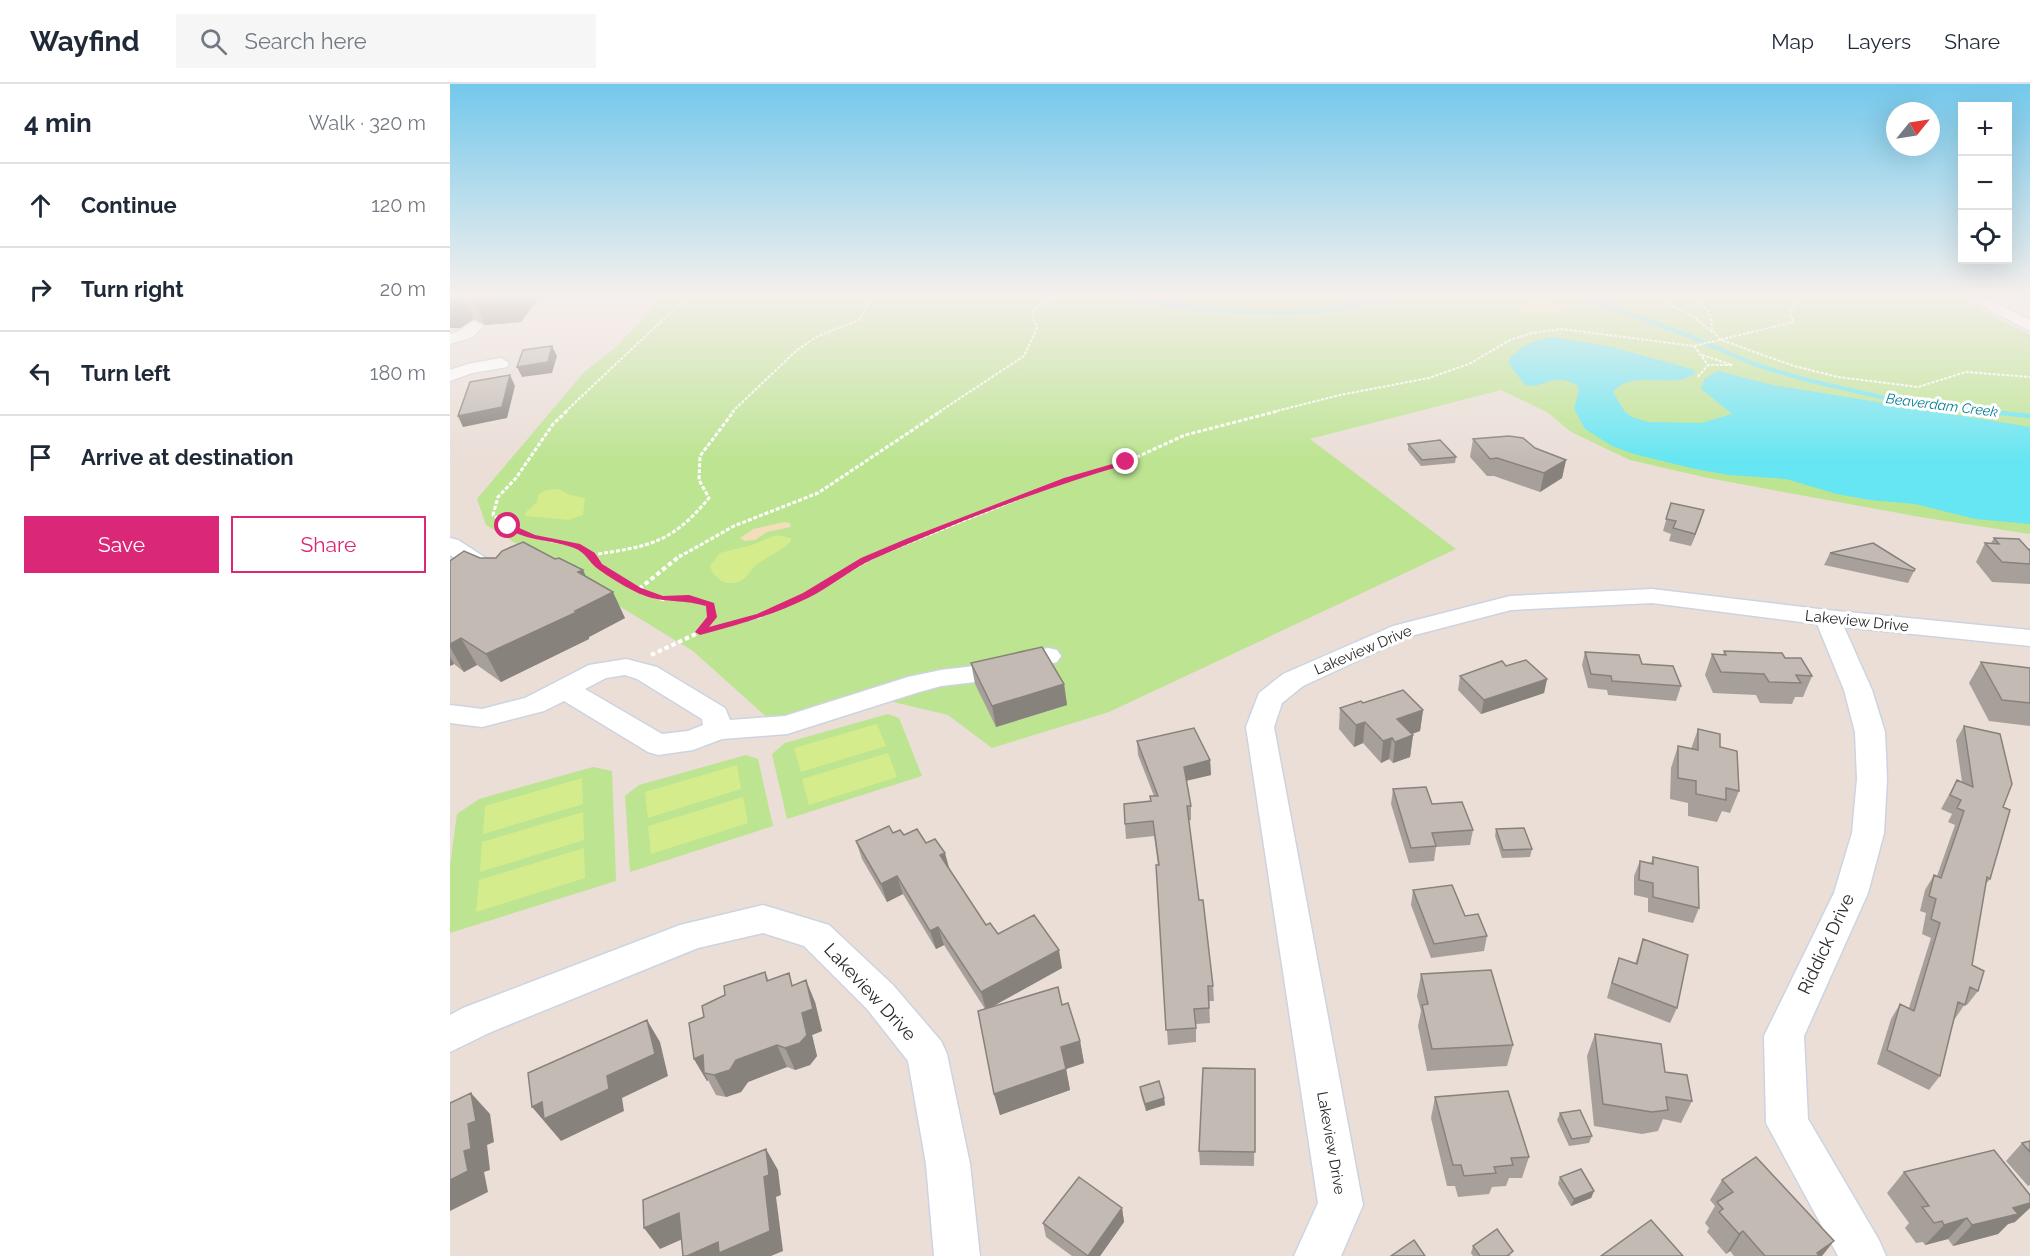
<!DOCTYPE html>
<html lang="en">
<head>
<meta charset="utf-8">
<style>
  :root { --surface:#fff; --page:#f6f6f7; --text:#1f2937; --muted:#747a83; --line:#e0e1e3; --accent:#db2777 }
  body { margin:0; font-family:Raleway,sans-serif; background:var(--page); color:var(--text) }
  .controls { position:absolute; right:18px; top:18px; display:grid; overflow:hidden; border-radius:0px; box-shadow:0 6px 24px #0002 }
  .controls button { width:54px; height:54px; display:grid; place-items:center; padding:0; border:0; border-bottom:2px solid var(--line); background:var(--surface); color:var(--text); font:30px sans-serif }
  .compass { position:absolute; left:1436px; top:18px; width:54px; height:54px; border-radius:50%; background:var(--surface); box-shadow:0 6px 24px #0002; rotate:60deg }
  .stop { position:absolute; width:18px; height:18px; margin:-14px; border:4px solid #db2777; border-radius:50%; background:#fff }
  .stop.end { background:#db2777; border-color:#fff; box-shadow:0 2px 6px #0008 }
  .list { margin:0; padding:0; list-style:none }
  h2 { display:flex; justify-content:space-between; align-items:center; height:78px; margin:0; padding:0 24px; font-size:26px }
  h2 small { font-size:20px; font-weight:400; color:var(--muted) }
  .list li { display:grid; grid-template-columns:39px 1fr auto; gap:18px; align-items:center; box-sizing:border-box; height:84px; padding:0 24px; border-top:2px solid var(--line) }
  .list b { display:block; font-size:22px; white-space:nowrap }
  .list em { font-size:20px; font-style:normal; color:var(--muted) }
  .actions { display:flex; gap:12px; padding:18px 24px }
  .actions a { flex:1; padding:14px 0; border:2px solid var(--accent); border-radius:0px; text-align:center; font-size:21px; color:var(--accent) }
  .actions .main { background:var(--accent); color:#fff }
  .icon { flex:none; width:33px; height:33px; fill:none; stroke:currentColor; stroke-width:2; stroke-linecap:round; stroke-linejoin:round }
  .map { position:relative; flex:none; width:1580px; height:1172px; overflow:hidden }
  header { display:flex; align-items:center; gap:36px; box-sizing:border-box; height:84px; padding:0 30px; background:var(--surface); border-bottom:2px solid var(--line) }
  header strong { font-size:28px }
  nav { display:flex; gap:33px; margin-inline-start:auto; font-size:21px }
  .search { width:420px; height:54px; background:var(--page); display:flex; align-items:center; gap:15px; box-sizing:border-box; padding:0 21px; border-radius:0px; color:var(--muted); font-size:22px }
  main { display:flex }
  aside { flex:1; background:var(--surface) }
  .map>svg:first-child { display:block }
  .green { fill:#bce491 }
  .sand { fill:#f2deb8 }
  .pitch { fill:#d5ec8c }
  .water { fill:#65e6f2 }
  .lines { fill:none; stroke-linecap:round; stroke-linejoin:round }
  .stream-far1 { stroke:#65e6f2; stroke-width:4 }
  .stream { stroke:#65e6f2; stroke-width:4.5 }
  .minor-casing { stroke:#ccd4e1; stroke-width:3 }
  .path-far2 { stroke:#fff; stroke-width:2; stroke-dasharray:3 1.5; stroke-linecap:butt }
  .path-far1 { stroke:#fff; stroke-width:3; stroke-dasharray:4 2; stroke-linecap:butt }
  .path { stroke:#fff; stroke-width:4; stroke-dasharray:4.5 3; stroke-linecap:butt }
  .minor { fill:#fff; fill-rule:evenodd }
  .wall { fill:#a7a09a }
  .shaded-wall { fill:#88827d }
  .building { fill:#c2bab3; stroke:#88827d; stroke-width:1.5 }
  .route { fill:#db2777 }
  .labels { text-anchor:middle; stroke-width:6; stroke-linejoin:round; paint-order:stroke }
  .far-water-label { font-size:14px; font-style:italic; fill:#098198; stroke:#fff }
  .street-label { font-size:15px; fill:#272727; stroke:#fff }
  .near-street-label { font-size:18px; fill:#272727; stroke:#fff }
</style>
</head>
<body>
<header>
<strong>Wayfind</strong>
<div class="search"><svg class="icon" aria-label="search" viewBox="0 0 24 24"><circle cx="10" cy="10" r="6"/><path d="M15 15l6 6"/></svg>Search here</div>
<nav><a>Map</a><a>Layers</a><a>Share</a></nav>
</header>
<main>
<aside>
<h2>4 min<small>Walk · 320 m</small></h2>
<ul class="list">
<li><svg class="icon" aria-label="ahead" viewBox="0 0 24 24"><path d="M12 20V5M6 11l6-6 6 6"/></svg><div><b>Continue</b></div><em>120 m</em></li>
<li><svg class="icon" aria-label="right" viewBox="0 0 24 24"><path d="M7 20v-9h11M14 6l5 5-5 5"/></svg><div><b>Turn right</b></div><em>20 m</em></li>
<li><svg class="icon" aria-label="left" viewBox="0 0 24 24"><path d="M17 20v-9H6M10 6l-5 5 5 5"/></svg><div><b>Turn left</b></div><em>180 m</em></li>
<li><svg class="icon" aria-label="arrive" viewBox="0 0 24 24"><path d="M6 21V4h12l-3 4 3 4H6"/></svg><div><b>Arrive at destination</b></div></li>
</ul>
<div class="actions"><a class="main">Save</a><a>Share</a></div>
</aside>
<div class="map">
<svg width="1580" height="1172" viewBox="0 0 1580 1172">
  <rect width="100%" height="100%" fill="#eaded7"/>
  <!-- green -->
  <path class="green" d="M207 213H1507L1580 251V450L1470 433 1258 394 1180 376 1121 348 1097 328 1051 306 860 355 1006 465 659 628 542 664 498 631 435 616 331 646 243 567 36 441 27 415 134 288 165 264 207 219Z
    M438 630 449 634 472 692 337 735 322 670 335 659Z
    M296 671 308 675 323 742 180 788 175 712 189 701Z
    M143 683 162 687 166 797 0 849V781L7 730 29 715Z"/>
  <!-- sand -->
  <path class="sand" d="M334 438 340 439 341 443 317 448 305 456 295 457 290 454 303 445Z"/>
  <!-- pitch -->
  <path class="pitch" d="M1086 217 1109 220 1116 224C1109 230 1077 233 1069 229L1072 222Z
    M109 405 120 411 135 414 133 431 118 436 75 432 77 427 87 418 88 411 96 406Z
    M326 451 341 454V457C331 468 317 472 306 481 301 485 299 492 293 495 280 505 264 496 260 482L270 469 302 461Z
    M427 640 436 662 351 688 344 664Z
    M438 669 447 693 359 721 352 695Z
    M287 681 291 705 198 734 195 708Z
    M132 694 133 720 33 750 35 722Z
    M293 713 298 739 201 770 198 742Z
    M133 728 134 756 30 788 32 758Z
    M134 764 135 794 26 828 29 796Z"/>
  <!-- water -->
  <path class="water" d="M1103 253 1162 263 1245 286 1244 288 1246 289C1221 307 1183 284 1163 308L1175 328 1182 333 1198 338 1251 339 1282 330 1250 304 1253 301 1254 295 1268 287 1323 301 1580 343V440L1525 435 1465 420 1420 416 1387 410 1336 395 1279 391 1245 385 1184 370 1162 362 1135 345 1124 325 1129 306 1127 301C1100 287 1094 306 1075 301L1059 280V275C1072 261 1084 256 1103 253Z"/>
  <g class="lines">
    <!-- stream-far1 -->
    <path class="stream-far1" d="M674 213C735 224 800 232 861 228 887 226 913 218 938 213
      M1133 213 1237 251 1306 281 1357 296 1457 319 1546 328"/>
    <!-- stream -->
    <path class="stream" d="M1532 327 1580 332"/>
    <!-- minor casing -->
    <g class="minor-casing">
      <path id="minor" d="M1515 213H1534L1580 236V247Z
        M25 237 33 242 23 253 0 260V250C11 248 16 240 25 237Z
        M51 274 59 279 57 283 22 289 0 297V286L18 280Z
        M0 454 8 456 50 483 54 488 50 493C32 498 15 481 0 471Z
        M1202 505 1377 526 1580 546V562L1394 543 1422 606 1435 648 1437 695 1434 749 1418 809 1354 952 1358 1035 1429 1156 1436 1172H1388L1316 1039 1314 952 1384 809 1402 749 1407 695 1405 648 1394 606 1367 540 1202 519 1061 526 961 552 853 602 832 619 824 643 913 1121 891 1172H844L868 1119 796 643 809 609 833 590 943 542 1060 512Z
        M598 564 607 566 611 572 607 578 533 597 491 602 466 609 337 650 272 655 243 666 208 671 198 668 114 617 94 627 32 643 0 639V621L32 625 75 614 139 581 176 575 207 583 275 624 280 636 335 632 458 593 491 586 533 581ZM175 591 187 595 252 635 253 641 238 647 212 650 135 605 156 594Z
        M313 821 379 841 443 901 491 957 497 970 520 1080 530 1172H484L476 1080 458 977 417 925 354 862 313 849 248 864 41 948 0 968V931L13 924 230 841Z"/>
    </g>
    <!-- path-far2 -->
    <path class="path-far2" d="M1245 213 1260 229 1262 246 1271 256 1344 282 1388 293 1468 303 1516 288 1580 293
      M1214 218 1243 232 1262 248
      M1244 262 1258 281 1247 294
      M1252 271 1282 281H1258
      M115 328 237 213
      M282 328 347 266 368 252 409 236 423 213
      M489 328 574 272 587 244 583 233 584 225 607 213
      M823 328 890 311 979 294 1019 280 1060 256 1082 249 1112 245 1244 262 1344 238 1340 230 1345 219 1344 213"/>
    <!-- path-far1 -->
    <path class="path-far1" d="M117 327 103 340 66 394 48 413 43 431C56 440 69 449 85 453 105 459 127 458 143 473
      M142 471C198 462 220 461 259 414L249 396 250 372 284 327
      M229 473 284 442 368 409 491 327
      M423 473 617 395 676 378 735 351 828 327"/>
    <!-- path -->
    <path class="path" d="M142 471 148 482 188 506 212 515 239 514 260 521 262 533 250 548
      M189 505 231 471
      M201 571 250 548 310 532 356 511 426 471"/>
    <!-- minor -->
    <use href="#minor" class="minor"/>
  </g>
  <!-- wall -->
  <path class="wall" d="M0 213H89L71 238 35 241 24 235 10 244H0Z
    M1023 355 1085 364 1116 376 1112 394 1090 408 1044 392H1037L1020 373Z
    M958 360 1006 373 1005 379 971 382 958 366Z
    M1221 419 1254 426 1250 439 1241 462 1219 457 1221 450 1213 447Z
    M1544 454 1579 466 1580 465V500L1542 498 1526 478 1535 459H1541Z
    M1380 469 1465 485 1458 499 1374 481Z
    M30 474 105 475 133 486 136 493 175 534 139 553V555L51 598 27 581 14 588 4 580 0 582V477Z
    M1274 567 1335 574 1362 592 1353 613H1345L1342 620 1310 619 1306 611 1263 609 1255 591 1262 570 1273 571Z
    M1135 568 1192 580 1231 602 1226 617 1158 611 1157 606 1138 604 1132 581Z
    M1531 578 1580 584V642L1539 637 1519 599Z
    M521 579 614 600 617 621 546 643 525 600Z
    M1056 582 1097 595 1094 609 1031 630 1008 606 1010 592Z
    M913 619 973 626 970 647 962 650 963 651 960 673 943 679 939 675 931 679 913 659 904 663 889 645 890 624Z
    M1514 642 1553 723 1540 795 1535 801 1522 881 1528 907 1517 921 1515 920 1504 936 1490 992 1479 1006 1427 980 1441 935 1450 920 1459 924 1481 854 1472 850 1476 829 1470 827 1475 806 1484 791 1487 792 1505 741 1498 738 1502 730 1491 725 1507 696 1512 698 1506 656Z
    M1248 645 1270 663 1289 707 1280 729 1272 727 1267 738 1238 732V719L1220 715 1221 684 1228 662 1241 665Z
    M687 657 760 676 761 691 736 697 741 722V736L738 737 749 816 763 902 764 917H759L760 939 746 940V958L718 961 706 781H708L704 752 676 755 675 740 700 717 704 712 688 671Z
    M943 705 982 720 1023 746 1020 761 986 763 984 777 959 779 941 720Z
    M1046 745 1082 765 1080 773 1052 774 1045 752Z
    M443 749 454 751 476 759 500 786 536 841 548 850 612 884 540 924 612 921 630 957 634 979 616 985 620 1006 550 1031 544 1010 535 925 494 861 486 865 453 810 437 818 412 775 406 757Z
    M1203 773 1249 824 1243 839 1198 828V814L1184 811V792L1190 777 1201 779Z
    M963 806 1037 852 1034 867 981 874 961 821Z
    M1193 855 1227 924 1220 939 1157 914 1164 888 1169 874 1185 880Z
    M315 888 319 897 344 901 365 918 372 947 362 951 367 972 360 981 345 986 337 983 298 998 291 1008 276 1013 266 1011 258 996 257 997 244 975 275 911Z
    M971 890 1063 961 1057 982 977 987 968 942 971 927 967 912Z
    M1145 950 1215 988 1242 1017 1231 1039 1213 1035 1208 1047 1192 1050 1144 1042 1137 972Z
    M805 985 804 1082 750 1081 749 1067Z
    M690 1003 714 1014 715 1021 696 1027 691 1011Z
    M985 1013 1079 1073 1072 1094H1059L1056 1102 1042 1103 1039 1110 1008 1113 1005 1102H997L981 1034Z
    M1110 1029 1142 1052 1139 1059 1119 1062 1107 1036Z
    M1580 1057V1101L1578 1102 1556 1077 1572 1059Z
    M1454 1088 1565 1138 1558 1140 1548 1150 1503 1162 1498 1155 1475 1161 1473 1158 1466 1159 1455 1144 1459 1139 1437 1109Z
    M1110 1093 1144 1107 1141 1114 1121 1122 1108 1100Z
    M1272 1096 1372 1172H1284L1280 1167 1276 1170 1257 1148 1259 1144 1255 1139 1265 1122 1260 1116Z
    M672 1124 674 1138 650 1172H622L596 1153 593 1139Z
    M1023 1162 1062 1172H1023L1021 1169Z"/>
  <!-- shaded-wall -->
  <path class="shaded-wall" d="M0 213H14L24 235 10 244H0Z
    M22 213H89L71 238 35 241Z
    M102 262 107 272 102 289 72 293 67 283Z
    M60 291 65 302 57 334 13 343 8 332Z
    M1116 376 1112 394 1090 408 1094 389Z
    M1254 426 1250 439 1241 462 1245 450Z
    M133 486 145 512 128 488Z
    M163 508 175 534 139 553V555L51 598 36 570Z
    M11 554 27 581 14 588 0 563V560Z
    M0 573 4 580 0 582Z
    M1097 595 1094 609 1031 630 1034 616Z
    M614 600 617 621 546 643 542 622Z
    M973 626 970 647 945 656 947 635Z
    M915 638 913 659 904 663 906 641Z
    M963 651 960 673 943 679 945 658Z
    M942 654 939 675 931 679 933 657Z
    M760 676 761 691 735 697 734 683Z
    M495 769 500 787 490 771Z
    M447 792 453 810 437 818 431 800Z
    M488 843 494 861 486 865 480 847Z
    M609 866 612 884 536 926 531 908Z
    M356 896 365 918 372 947 362 951 367 972 360 981 345 986 335 964 352 929Z
    M197 936 210 958 218 992 172 1014 174 1027 111 1057 82 1023 157 992Z
    M630 957 634 979 616 985 620 1006 550 1031 544 1010 611 963Z
    M327 961 337 983 298 998 291 1008 276 1013 264 991 254 989 258 996 257 997 244 975 253 971 286 976Z
    M21 1009 40 1030 44 1058 37 1061 40 1086 34 1088 38 1108 0 1127V1096L14 1067Z
    M714 1014 715 1021 696 1027 695 1020Z
    M316 1065 328 1086 331 1111 326 1113 333 1167 321 1172H237L314 1093Z
    M1144 1107 1141 1114 1121 1122 1124 1115Z
    M1580 1119V1124L1565 1138 1558 1140 1548 1150 1503 1162 1522 1141 1563 1124Z
    M672 1124 674 1138 650 1172H638Z
    M229 1129 244 1150 210 1165 194 1144Z
    M1517 1134 1498 1155 1475 1161 1494 1141Z
    M1293 1147 1280 1167 1276 1170 1289 1150Z
    M1384 1157 1372 1172H1365L1367 1169Z"/>
  <!-- building -->
  <path class="building" d="M102 262 98 278 67 283 73 266Z
    M60 291 52 323 8 332 20 298Z
    M1059 352 1073 354 1085 364 1116 376 1094 389 1047 374 1040 375 1023 355Z
    M990 356 1006 373 972 376 958 360Z
    M1221 419 1254 426 1245 450 1223 444 1226 437 1216 435Z
    M1544 454 1569 455 1579 466 1580 465V480L1552 478 1535 459 1549 460Z
    M73 458 105 475 109 474 133 486 128 488 163 508 125 527 127 528 36 570 11 554 0 560V477L14 467 30 474H46L52 467Z
    M1423 459 1465 485 1464 487 1380 469Z
    M592 563 614 600 542 622 521 579Z
    M1274 567 1332 569 1335 574H1351L1362 592 1346 591 1351 599 1319 598 1314 590 1271 588 1262 570 1276 571Z
    M1135 568 1189 571 1192 580 1223 582 1231 602 1162 597 1161 592 1141 590Z
    M1076 576 1097 595 1034 616 1010 592 1052 577 1056 582Z
    M1531 578 1580 584V619L1552 616Z
    M953 606 973 626 947 635 963 651 945 658 942 654 933 657 915 638 906 641 890 624 911 617 913 619Z
    M1514 642 1550 650 1562 700 1553 723 1560 726 1540 795 1537 793 1522 881 1534 887 1528 907 1520 903 1515 921 1508 918 1490 992 1437 966 1450 920 1464 927 1490 839 1481 835 1486 815 1479 812 1484 791 1491 794 1514 727 1507 724 1511 716 1500 711 1507 696 1523 703Z
    M744 644 760 676 734 683 741 722H737L749 816H753L763 902H758L759 924 744 925 746 944 716 946 706 781H709L703 737 675 740 674 720 701 717 700 712H708L687 657Z
    M1248 645 1270 650V663L1287 667 1289 707 1276 704V716L1246 710V697L1228 694V662L1248 666Z
    M976 703 982 720 1012 718 1023 746 982 749 986 762 961 764 943 705Z
    M439 742 443 749 450 746 454 751 467 745 476 759 485 755 495 769 490 771 536 841 540 839 548 850 584 831 609 866 531 908 488 843 480 847 447 792 431 800 406 757Z
    M1074 744 1082 765 1053 766 1046 745Z
    M1203 773 1248 783 1249 824 1203 813V799L1189 796 1190 777 1203 780Z
    M1002 801 1015 832 1028 830 1037 852 984 860 963 806Z
    M1193 855 1238 871 1227 924 1162 899 1169 874 1187 880Z
    M1041 886 1063 961 982 965 972 921 978 920 971 890Z
    M315 888 317 897 339 889 342 902 356 896 363 925 352 929 357 951 350 959 335 964 327 961 286 976 280 986 264 991 254 989 253 971 244 975 239 939 254 933 252 922 275 911 274 902Z
    M608 903 612 921 618 919 630 957 611 963 616 985 544 1010 528 927Z
    M197 936 205 970 157 992 159 1005 94 1035 92 1018 82 1023 78 989Z
    M1145 950 1211 960 1215 988 1237 991 1242 1017 1216 1013 1218 1026 1202 1028 1153 1020Z
    M753 984 805 985V1068L749 1067Z
    M709 997 714 1014 695 1020 690 1003Z
    M1058 1007 1079 1073 1061 1074 1063 1081 1044 1083 1046 1089 1014 1092 1011 1081H1003L985 1013Z
    M21 1009 26 1037 18 1040 21 1065 14 1067 18 1087 0 1096V1019Z
    M1130 1026 1142 1052 1122 1055 1110 1029Z
    M1580 1057V1068L1572 1059Z
    M316 1065 319 1091 314 1093 320 1147 269 1169 268 1158 237 1172H233L229 1129 194 1144 193 1116Z
    M1544 1066 1580 1111V1119L1563 1124 1568 1130 1522 1141 1517 1134 1494 1141 1492 1137 1484 1139 1472 1123 1479 1122 1454 1088Z
    M1306 1073 1384 1157 1367 1169 1369 1172H1315L1293 1147 1289 1150 1269 1128 1273 1125 1267 1118 1283 1108 1272 1096Z
    M1131 1085 1144 1107 1124 1115 1110 1093Z
    M629 1093 672 1124 638 1172 593 1139Z
    M1201 1136 1233 1172H1151Z
    M1047 1145 1063 1167 1057 1172H1030L1023 1162Z
    M964 1156 975 1172H941Z"/>
  <!-- sky -->
  <linearGradient id="sky" x2="0" y2="1"><stop stop-color="#73c8ec"/><stop offset="0.56" stop-color="#f6f0ed"/><stop offset="1" stop-color="#f6f0ed" stop-opacity="0"/></linearGradient>
  <rect width="1580" height="377" fill="url(#sky)"/>
  <!-- route -->
  <path class="route" d="M676 376 678 380C591 405 504 439 421 476 399 487 380 503 358 514 323 531 288 541 250 551L245 548 257 533 256 522C229 514 211 521 184 507 172 501 159 493 148 485 139 479 136 468 124 464 101 455 75 458 54 442L58 439 85 451 130 460 145 469 152 480 191 504 213 512 239 511 264 519 267 533 259 543 307 530 353 509 411 474 456 455 614 394Z"/>
  <g class="labels">
    <!-- far-water labels -->
    <g class="far-water-label">
      <text transform="translate(1492 321) rotate(7)" y="5">Beaverdam Creek</text>
    </g>
    <!-- street labels -->
    <g class="street-label">
      <text transform="translate(1407 537) rotate(6)" y="5">Lakeview Drive</text>
      <text transform="translate(913 566) rotate(-23)" y="5">Lakeview Drive</text>
      <text transform="translate(881 1059) rotate(80)" y="5">Lakeview Drive</text>
    </g>
    <!-- near-street labels -->
    <g class="near-street-label">
      <text transform="translate(1376 860) rotate(-65)" y="6">Riddick Drive</text>
      <text transform="translate(420 908) rotate(47)" y="6">Lakeview Drive</text>
    </g>
  </g>
</svg>
<div class="controls">
<button>+</button>
<button>−</button>
<button><svg class="icon" aria-label="locate" viewBox="0 0 24 24"><circle cx="12" cy="12" r="6"/><path d="M12 2v4M12 18v4M2 12h4M18 12h4"/></svg></button>
</div>
<svg class="compass" viewBox="-18 -18 36 36"><path d="M0-13l5 13h-10z" fill="#e53935"/><path d="M0 13l5-13h-10z" fill="#747a83"/></svg>
<div class="stop" style="left:58px;top:442px"></div>
<div class="stop end" style="left:676px;top:378px"></div>
</div>
</main>
</body>
</html>
